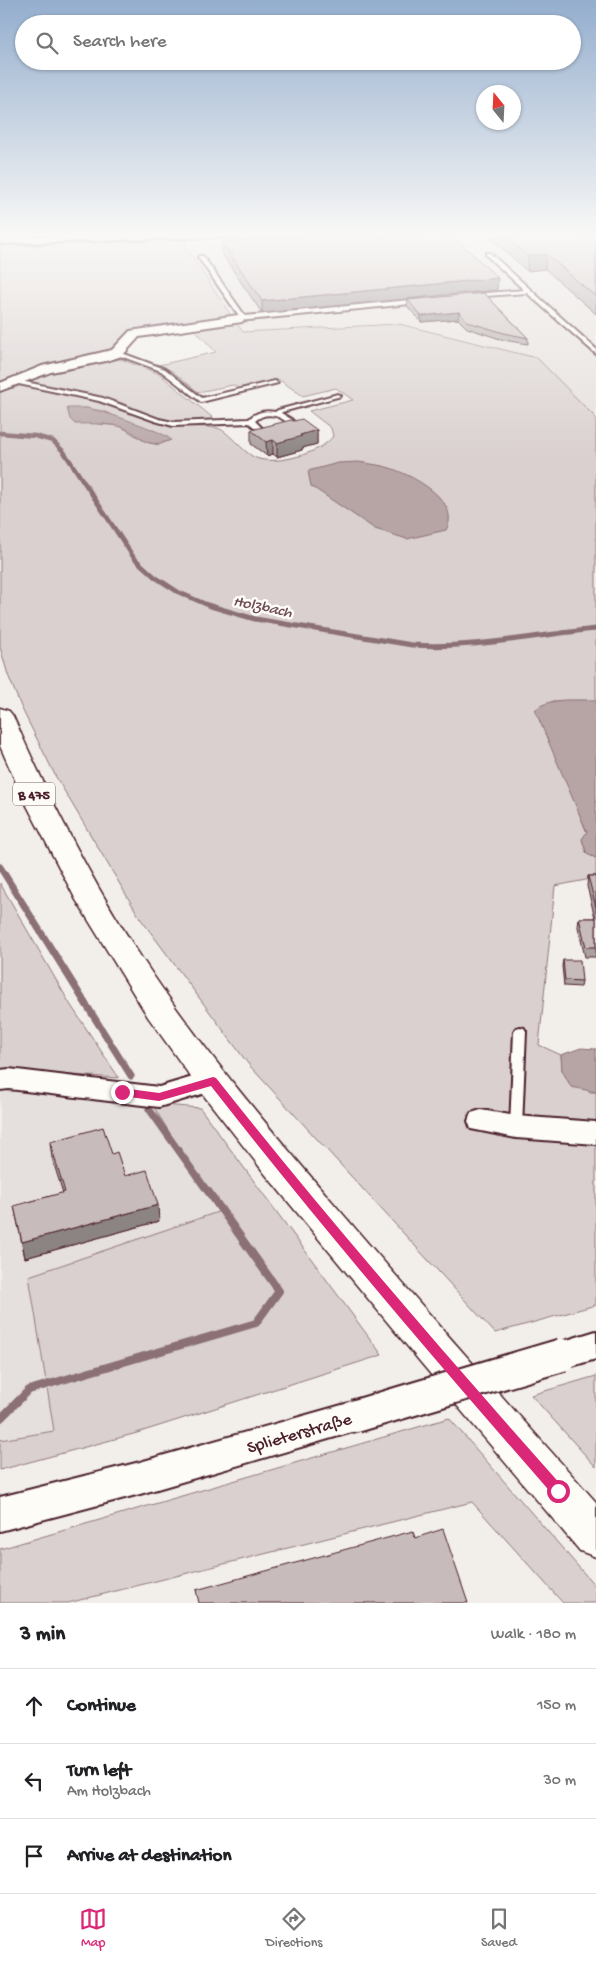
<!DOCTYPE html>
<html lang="en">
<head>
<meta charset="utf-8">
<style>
  :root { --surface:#fff; --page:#f2f2f2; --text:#202124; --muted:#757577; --line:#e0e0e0; --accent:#db2777 }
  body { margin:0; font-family:"Gochi Hand",sans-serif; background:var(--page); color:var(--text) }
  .compass { position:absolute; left:476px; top:85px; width:45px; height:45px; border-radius:50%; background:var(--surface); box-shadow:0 1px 4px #0004; rotate:342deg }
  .stop { position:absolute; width:15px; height:15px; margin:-11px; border:4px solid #db2777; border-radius:50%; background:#fff }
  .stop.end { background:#db2777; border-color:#fff; box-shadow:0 1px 5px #0008 }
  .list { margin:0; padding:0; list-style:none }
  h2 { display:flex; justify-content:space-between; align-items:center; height:65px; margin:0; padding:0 20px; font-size:21px }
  h2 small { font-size:16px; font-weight:400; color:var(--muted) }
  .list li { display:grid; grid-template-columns:32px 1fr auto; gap:15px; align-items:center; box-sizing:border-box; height:75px; padding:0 20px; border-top:1px solid var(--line) }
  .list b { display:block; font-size:19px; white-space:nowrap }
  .list p { margin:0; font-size:16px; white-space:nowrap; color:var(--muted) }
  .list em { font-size:16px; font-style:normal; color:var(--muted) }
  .icon { flex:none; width:28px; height:28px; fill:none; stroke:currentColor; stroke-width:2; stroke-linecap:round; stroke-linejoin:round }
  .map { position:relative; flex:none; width:596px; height:1603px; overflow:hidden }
  .search { position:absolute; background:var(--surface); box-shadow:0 1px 4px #0004; left:15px; right:15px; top:15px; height:55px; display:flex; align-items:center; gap:12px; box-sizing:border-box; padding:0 18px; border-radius:28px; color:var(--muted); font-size:19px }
  .sheet { height:290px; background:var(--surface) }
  nav { display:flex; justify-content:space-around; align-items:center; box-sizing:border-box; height:70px; border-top:1px solid var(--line); background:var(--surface); font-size:14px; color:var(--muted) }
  nav a { display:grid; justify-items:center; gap:2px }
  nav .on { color:var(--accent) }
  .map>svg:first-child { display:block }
  .built { fill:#e5dfdd }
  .green { fill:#d9d0cf; stroke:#92787d; fill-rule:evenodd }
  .water { fill:#b7a5a6; stroke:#8b6f75 }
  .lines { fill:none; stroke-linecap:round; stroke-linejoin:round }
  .stream-far3 { stroke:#8b6f75; stroke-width:4.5 }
  .stream-far2 { stroke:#8b6f75; stroke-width:5 }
  .stream-far1 { stroke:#8b6f75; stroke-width:7 }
  .stream { stroke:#8b6f75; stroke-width:8 }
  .service-casing { stroke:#4a1f2b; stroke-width:4 }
  .minor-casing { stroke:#4a1f2b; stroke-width:4 }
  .primary-casing { stroke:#4a1f2b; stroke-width:3 }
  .service { fill:#fdfcf7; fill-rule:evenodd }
  .minor { fill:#fdfcf7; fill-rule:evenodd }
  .primary { fill:#fdfcf7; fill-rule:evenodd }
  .rail { stroke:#4a1f2b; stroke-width:2.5 }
  .minor-bridge-casing { stroke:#4a1f2b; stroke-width:36; stroke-linecap:butt }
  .minor-bridge { stroke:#fdfcf7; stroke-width:32 }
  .wall { fill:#aca1a1; stroke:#4a1f2b }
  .shaded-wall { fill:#8c8383; stroke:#4a1f2b }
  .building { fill:#c8bbbb; stroke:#4a1f2b }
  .route { fill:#db2777 }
  .labels { text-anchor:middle; stroke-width:5; stroke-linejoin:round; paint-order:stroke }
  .shield { fill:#fdfcf7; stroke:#806168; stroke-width:1 }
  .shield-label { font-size:14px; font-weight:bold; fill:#4a1f2b }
  .water-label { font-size:16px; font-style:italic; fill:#704e56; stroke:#fdfcf7 }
  .near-street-label { font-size:18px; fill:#4a1f2b; stroke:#fdfcf7 }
</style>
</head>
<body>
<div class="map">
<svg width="596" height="1603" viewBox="0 0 596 1603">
  <rect width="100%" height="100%" fill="#f2efeb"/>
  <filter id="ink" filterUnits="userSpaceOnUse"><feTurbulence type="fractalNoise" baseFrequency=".02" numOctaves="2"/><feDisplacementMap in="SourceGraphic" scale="10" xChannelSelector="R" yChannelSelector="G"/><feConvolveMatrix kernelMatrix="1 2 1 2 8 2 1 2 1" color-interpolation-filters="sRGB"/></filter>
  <g filter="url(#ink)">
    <!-- built -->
    <path class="built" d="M256 236H330L0 246V244Z
      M418 236H596V418L537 358 399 324 243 332 184 243Z
      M7 1090 152 1104 218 1212 29 1276 54 1431 0 1440V1091Z"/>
    <!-- green -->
    <path class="green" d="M187 240 184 244 232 317 143 329 112 350 40 367 0 382V246Z
      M236 323 243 332 399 324 537 358 596 418V700L552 701 563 772 587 833 582 840 587 854 596 858V878L555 886 539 1045 561 1055 562 1070 590 1092H596V1305L495 1333 249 1065 140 918 56 777 22 709 8 675 0 647V390L14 388 54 371 120 359 165 376 163 377 218 422H176L160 418 117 401 55 390 57 393C83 397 107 402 131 412 140 415 148 420 156 422 176 429 197 425 217 428 228 430 243 453 256 458 276 466 322 453 333 436L331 428 309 411 353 400 336 388 303 396 278 379 238 388 233 385 198 392 172 371 159 365 216 352 194 329ZM86 408 103 411 170 440 159 445 146 442 120 426 98 424 67 409Z
      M0 883 70 1004 119 1078 12 1071 0 1072Z
      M152 1104 200 1108 382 1355 137 1433 0 1470V1440L54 1431 29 1276 218 1212Z
      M596 1376V1467L531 1395Z
      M449 1418 596 1587V1603H563L472 1502 68 1603H0V1549Z"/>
    <!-- water -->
    <path class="water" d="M67 408C73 408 80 408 86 408 100 410 164 431 171 440 141 452 141 431 118 426 104 423 89 424 75 424L70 419Z
      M358 462C369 464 383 465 393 469 415 477 462 502 446 530L407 539 375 529 311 486 308 471 338 463Z
      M596 700V858L587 854 582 839 587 832 535 710C550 696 577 701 596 700Z
      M581 1048 596 1049V1092L571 1087 562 1070 561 1055Z"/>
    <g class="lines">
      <!-- stream-far3 -->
      <path class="stream-far3" d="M0 433 35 436 53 441 64 452 134 558 155 577 178 592 210 606"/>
      <!-- stream-far2 -->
      <path class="stream-far2" d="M207 605 255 619 412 645C473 649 535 635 596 629"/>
      <!-- stream-far1 -->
      <path class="stream-far1" d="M0 867 131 1076
        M149 1109 208 1192"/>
      <!-- stream -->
      <path class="stream" d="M1 1418 29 1390 256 1323 279 1291 208 1191"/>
      <!-- service casing -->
      <g class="service-casing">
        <path id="service" d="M486 253H490L596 349V354L527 293 472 297V295L474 294 524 290 486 255Z
          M199 256H203L245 316 420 299 423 301 420 303 238 321 235 319 240 317 198 257Z
          M115 352H119L165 369 202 398 275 381 278 383 201 402 161 371 115 354Z
          M16 380 103 398 159 419 173 422 249 419C256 412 265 410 275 412L278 410 338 394 341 396 282 412 281 413 291 419 296 424 290 431 285 430 289 424C280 415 265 411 255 421L262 428 273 431 274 432 271 434 258 430 249 423 173 426 155 421 99 401 14 383 13 382Z
          M520 1027 524 1028 526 1031 522 1127 520 1131 516 1132 512 1131 510 1127 514 1031 516 1028Z"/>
      </g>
      <!-- minor casing -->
      <g class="minor-casing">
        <path id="minor" d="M238 315 242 316 244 319 242 322 139 337 122 356 106 361 51 372 0 391V383L42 366 112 350 130 331Z
          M9 1069 159 1087 213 1071 222 1074 226 1081 222 1088 159 1107 9 1089 0 1090V1070Z
          M481 1110 516 1116 596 1122V1144L516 1138 471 1129 468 1121 471 1113Z
          M596 1331V1359L562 1369 551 1365 546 1355 551 1345Z
          M356 1401 367 1405 372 1416 367 1427 356 1431 140 1494 0 1531V1497L140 1462Z"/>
      </g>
      <!-- primary casing -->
      <g class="primary-casing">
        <path id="primary" d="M0 236H129L127 239 122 240 0 244Z
          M0 708 9 711 13 716C50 800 92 883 143 960 202 1050 272 1131 341 1212 425 1310 510 1406 596 1502V1557L580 1551 422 1364 266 1175 205 1097 148 1017 76 900 22 796 0 746Z"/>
      </g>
      <!-- service -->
      <use href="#service" class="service"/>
      <!-- minor -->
      <use href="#minor" class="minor"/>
      <!-- primary -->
      <use href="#primary" class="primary"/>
      <!-- rail -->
      <path class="rail" d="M0 245 280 236"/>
      <!-- minor-bridge casing -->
      <g class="minor-bridge-casing">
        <path id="minor-bridge" d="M356 1416 562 1355"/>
      </g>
      <!-- minor-bridge -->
      <use href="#minor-bridge" class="minor-bridge"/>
    </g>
    <!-- wall -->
    <path class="wall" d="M493 236H596V314L545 269 527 271 493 240Z
      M404 237 497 290 262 313 222 254V242Z
      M484 293 528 338V344L503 340 467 328 458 319 421 322 407 306 408 300Z
      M294 421 317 430V444L302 448V450L277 457 273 454 267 456 251 444V430Z
      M588 876H596V957H585L578 927 579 918H595L587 886Z
      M563 960 582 981 581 987 564 986 562 966Z
      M50 1142 125 1176 159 1221 25 1258 14 1206 63 1193 52 1158Z"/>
    <!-- shaded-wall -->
    <path class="shaded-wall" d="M546 254 545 269 527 271 528 256Z
      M498 278 497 290 262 313V301Z
      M459 312 458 319 421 322V316Z
      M317 430V444L302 448V450L277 457V443L300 435Z
      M273 440V454L267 456 266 442Z
      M158 1205 159 1221 25 1258 22 1242Z"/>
    <!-- building -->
    <path class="building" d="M295 236H402L404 237 417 236H453L498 278 262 301 222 242Z
      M505 236H596V297L546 254 528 256Z
      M484 293 528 338 504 333 468 322 459 312 421 316 408 300Z
      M302 419 317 430 300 435 302 436 277 443 273 440 266 442 251 430 291 420 294 421Z
      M588 876H596V907Z
      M579 918H596V947H586Z
      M563 960H580L582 981 565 980Z
      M103 1127 112 1154 117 1152 125 1176 147 1170 158 1205 22 1242 14 1206 65 1192 50 1142Z
      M443 1529 468 1603H199L196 1590 413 1531 415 1538Z"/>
  </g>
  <!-- sky -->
  <linearGradient id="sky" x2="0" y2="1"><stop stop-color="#94aece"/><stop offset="0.51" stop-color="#f9f8f6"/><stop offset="1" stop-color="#f9f8f6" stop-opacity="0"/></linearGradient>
  <rect width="596" height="460" fill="url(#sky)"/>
  <!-- route -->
  <path class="route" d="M213 1077 216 1078C327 1218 444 1353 562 1486L564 1491 562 1495 558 1497 553 1495C436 1361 320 1226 211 1086L159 1101 122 1096 116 1092 122 1088 159 1093Z"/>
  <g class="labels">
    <!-- shield labels -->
    <rect class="shield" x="13" y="782.5" width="42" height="23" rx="4"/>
    <g class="shield-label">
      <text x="34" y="799">B 475</text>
    </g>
    <!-- water labels -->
    <g class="water-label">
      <text transform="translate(263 605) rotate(12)" y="6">Holzbach</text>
    </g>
    <!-- near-street labels -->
    <g class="near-street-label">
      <text transform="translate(299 1432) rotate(-16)" y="6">Splieterstraße</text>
    </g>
  </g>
</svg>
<svg class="compass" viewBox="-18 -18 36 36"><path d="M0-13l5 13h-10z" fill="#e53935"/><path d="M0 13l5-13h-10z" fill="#757577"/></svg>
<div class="stop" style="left:558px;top:1491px"></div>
<div class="stop end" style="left:122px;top:1092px"></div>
<div class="search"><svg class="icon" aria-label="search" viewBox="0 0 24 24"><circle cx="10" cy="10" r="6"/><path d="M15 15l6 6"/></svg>Search here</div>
</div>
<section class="sheet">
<h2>3 min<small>Walk · 180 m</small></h2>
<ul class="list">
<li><svg class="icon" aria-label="ahead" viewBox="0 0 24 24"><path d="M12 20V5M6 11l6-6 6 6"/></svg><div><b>Continue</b></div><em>150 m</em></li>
<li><svg class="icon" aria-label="left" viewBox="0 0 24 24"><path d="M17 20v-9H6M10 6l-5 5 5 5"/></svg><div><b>Turn left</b><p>Am Holzbach</p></div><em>30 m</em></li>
<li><svg class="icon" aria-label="arrive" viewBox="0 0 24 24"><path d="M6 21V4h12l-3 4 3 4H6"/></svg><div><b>Arrive at destination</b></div></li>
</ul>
</section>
<nav>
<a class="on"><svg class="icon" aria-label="map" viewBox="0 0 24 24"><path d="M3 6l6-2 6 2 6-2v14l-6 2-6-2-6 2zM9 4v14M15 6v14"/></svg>Map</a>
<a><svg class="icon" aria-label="directions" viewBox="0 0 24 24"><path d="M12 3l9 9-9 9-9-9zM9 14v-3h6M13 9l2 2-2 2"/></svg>Directions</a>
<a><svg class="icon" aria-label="saved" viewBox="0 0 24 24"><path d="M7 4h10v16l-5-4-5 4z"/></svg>Saved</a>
</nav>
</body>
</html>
